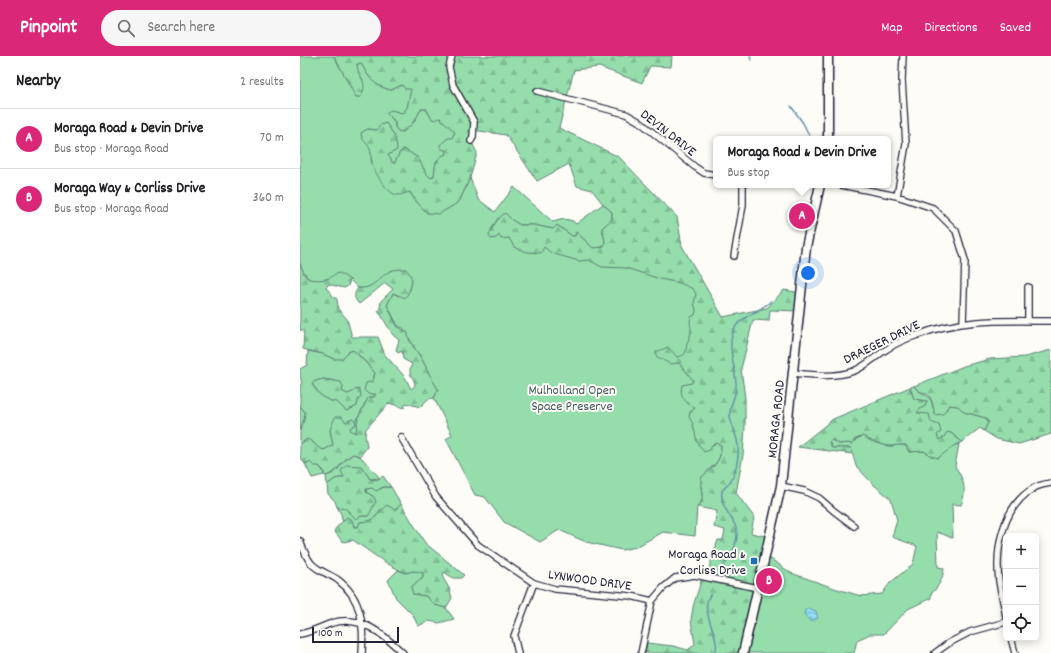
<!DOCTYPE html>
<html lang="en">
<head>
<meta charset="utf-8">
<style>
  :root { --surface:#fff; --page:#f6f6f6; --text:#202124; --muted:#757577; --line:#e0e0e0; --accent:#db2777 }
  body { margin:0; font-family:Dekko,sans-serif; background:var(--page); color:var(--text) }
  .controls { position:absolute; right:12px; bottom:12px; display:grid; overflow:hidden; border-radius:6px; box-shadow:0 2px 10px #0003 }
  .controls button { width:36px; height:36px; display:grid; place-items:center; padding:0; border:0; border-bottom:1px solid var(--line); background:var(--surface); color:var(--text); font:20px sans-serif }
  .scale { position:absolute; left:12px; bottom:10px; width:87px; box-sizing:border-box; padding-left:4px; border:2px solid #22223b; border-top:0; font-size:11px; line-height:14px; white-space:nowrap; color:#22223b; -webkit-text-stroke:3px #fdfcf7; paint-order:stroke }
  .you { position:absolute; left:508px; top:217px; width:14px; height:14px; margin:-10px; border:3px solid #fff; border-radius:50%; background:#1a73e8; box-shadow:0 0 0 6px #1a73e833 }
  .badge { display:grid; place-items:center; width:26px; height:26px; border-radius:50%; background:var(--accent); color:#fff; font-size:13px; font-weight:700 }
  .pin { position:absolute; translate:-50% -50%; border:2px solid #fff; box-shadow:0 1px 4px #0006 }
  .popup { position:absolute; left:413px; top:80px; width:178px; height:52px; box-sizing:border-box; display:grid; place-content:center; border-radius:6px; background:var(--surface); filter:drop-shadow(0 1px 3px #0005); font-size:13px; white-space:nowrap; color:var(--muted) }
  .popup b { font-size:15px; color:var(--text) }
  .popup::after { content:''; position:absolute; left:50%; top:100%; margin-left:-8px; border:8px solid transparent; border-top-color:var(--surface) }
  .list { margin:0; padding:0; list-style:none }
  h2 { display:flex; justify-content:space-between; align-items:center; height:52px; margin:0; padding:0 16px; font-size:17px }
  h2 small { font-size:13px; font-weight:400; color:var(--muted) }
  .list li { display:grid; grid-template-columns:26px 1fr auto; gap:12px; align-items:center; box-sizing:border-box; height:60px; padding:0 16px; border-top:1px solid var(--line) }
  .list b { display:block; font-size:15px; white-space:nowrap }
  .list p { margin:0; font-size:13px; white-space:nowrap; color:var(--muted) }
  .list em { font-size:13px; font-style:normal; color:var(--muted) }
  .icon { flex:none; width:22px; height:22px; fill:none; stroke:currentColor; stroke-width:2; stroke-linecap:round; stroke-linejoin:round }
  .map { position:relative; flex:none; width:751px; height:597px; overflow:hidden }
  header { display:flex; align-items:center; gap:24px; box-sizing:border-box; height:56px; padding:0 20px; background:var(--accent); color:#fff }
  header strong { font-size:19px }
  nav { display:flex; gap:22px; margin-inline-start:auto; font-size:14px }
  .search { width:280px; height:36px; background:var(--page); display:flex; align-items:center; gap:10px; box-sizing:border-box; padding:0 14px; border-radius:22px; color:var(--muted); font-size:15px }
  main { display:flex }
  aside { flex:1; background:var(--surface) }
  .map>svg:first-child { display:block }
  .green { fill:#95deac; stroke:#5c8074; fill-rule:evenodd }
  .forest { fill:url(#forest-firs); stroke:#5c8074 }
  .water { fill:url(#water-rules); stroke:#6592a9 }
  .lines { fill:none; stroke-linecap:round; stroke-linejoin:round }
  .stream { stroke:#6592a9; stroke-width:1.5 }
  .street-casing { stroke:#22223b; stroke-width:8 }
  .secondary-casing { stroke:#22223b; stroke-width:11 }
  .street { stroke:#fdfcf7; stroke-width:5.5 }
  .secondary { stroke:#fdfcf7; stroke-width:8 }
  .poi-dot { fill:#1f6fb2; stroke:#fdfcf7; stroke-width:1.5 }
  .labels { text-anchor:middle; stroke-width:4; stroke-linejoin:round; paint-order:stroke }
  .street-label { font-size:14px; fill:#22223b; stroke:#fdfcf7 }
  .park-label { font-size:14px; fill:#445a5d; stroke:#fdfcf7 }
  .poi-label { font-size:14px; fill:#22223b; stroke:#fdfcf7; text-anchor:end }
</style>
</head>
<body>
<header>
<strong>Pinpoint</strong>
<div class="search"><svg class="icon" aria-label="search" viewBox="0 0 24 24"><circle cx="10" cy="10" r="6"/><path d="M15 15l6 6"/></svg>Search here</div>
<nav><a>Map</a><a>Directions</a><a>Saved</a></nav>
</header>
<main>
<aside>
<h2>Nearby<small>2 results</small></h2>
<ul class="list">
<li><span class="badge">A</span><div><b>Moraga Road &amp; Devin Drive</b><p>Bus stop · Moraga Road</p></div><em>70 m</em></li>
<li><span class="badge">B</span><div><b>Moraga Way &amp; Corliss Drive</b><p>Bus stop · Moraga Road</p></div><em>360 m</em></li>
</ul>
</aside>
<div class="map">
<svg width="751" height="597" viewBox="0 0 751 597">
  <defs>
    <pattern id="forest-firs" width="22" height="20" patternUnits="userSpaceOnUse"><rect width="22" height="20" fill="#95deac"/><path d="M5 1l3.5 6h-7zM16 11l3.5 6h-7z" fill="#80be95"/></pattern>
    <pattern id="water-rules" width="6" height="5" patternUnits="userSpaceOnUse"><rect width="6" height="5" fill="#91ddf2"/><path d="M0 2.5h6" fill="none" stroke="#7dbdd0"/></pattern>
  </defs>
  <rect width="100%" height="100%" fill="#fdfcf7"/>
  <filter id="ink" filterUnits="userSpaceOnUse"><feTurbulence type="fractalNoise" baseFrequency=".025" numOctaves="2"/><feDisplacementMap in="SourceGraphic" scale="8" xChannelSelector="R" yChannelSelector="G"/><feConvolveMatrix kernelMatrix="1 2 1 2 8 2 1 2 1" color-interpolation-filters="sRGB"/></filter>
  <g filter="url(#ink)">
    <!-- green -->
    <path class="green" d="M0 0H34L56 41 63 24 57 14V8L61 7C69 22 74 30 91 34L102 29 112 33 107 52 102 58 96 55 91 62 95 66V71L98 75 103 76 114 66 121 53H126L132 63 140 61 155 76 146 94V98L136 105 134 120 131 122 126 117 118 102 104 93 100 96 94 109 88 99 94 80 86 67 77 74 68 73 115 144 159 146 170 122 178 143 195 156 214 131 253 166 264 163 273 165 276 168 303 148 312 156V164L302 172 305 185 304 191 293 192 276 176 275 180H272L257 169 253 173 234 169H220L212 164 198 162 191 174 209 182 397 230 412 389 416 387 421 389C422 411 408 408 402 424 398 435 408 442 397 451L395 480 363 476 336 491 322 494 286 486 259 474 240 486 204 466 185 441 175 439 146 383 152 379 134 342 138 333 132 324 120 299 115 295 114 290 103 272 98 270 87 249 93 237 98 240 110 234 112 224 83 221 78 225 75 228 64 233 58 232 50 224C39 223 27 220 18 227L13 224 9 223 0 211Z
      M53 294C61 302 68 309 75 317L69 338H77L65 347 58 362 56 377 51 375 46 366 41 361 30 374 33 389 24 394 18 392 12 385 0 388V374L5 356 0 350V331L2 326 0 320V313L7 309 8 295 23 298 34 303ZM23 323 36 325 42 335 47 338 53 336 57 350 46 355 37 346C25 345 18 338 12 328L16 325Z
      M614 330C622 341 630 335 633 352L646 354 649 349 658 350 664 356 686 362 688 367 684 375 680 372 662 386 651 377 639 384 630 366 616 357 620 353 625 350 627 345 614 343 610 331Z
      M563 380C570 385 580 389 590 390 596 390 600 388 606 390L609 396 624 395 631 400 645 396 655 389 659 388 655 410C664 424 667 434 661 449L652 448 653 482 637 476 638 511 644 512C643 523 639 530 631 538V542L608 553 584 578H570L557 584 554 597H443L465 499 491 517 537 533 561 540 582 538 590 527 613 508 617 490 592 481 597 464 591 443 574 429 556 410 551 392H532L529 386 532 384 539 388 547 387 552 388 556 383Z
      M53 398 60 400 80 422 70 423 66 417 35 423 27 429 26 420 34 417 39 412 42 407Z
      M10 406C16 409 23 411 24 419L12 422 5 408Z
      M83 431H91L101 448 95 454H80C74 465 73 465 60 466L58 471 43 466 41 458 37 451H45L49 457 56 462 61 460H68L72 450 74 441 66 436V433L72 432 81 433Z
      M98 514 106 517C113 514 117 515 123 517V522L116 526 113 538 126 540 135 549 146 552 154 563 139 567 129 565 118 570 113 559 96 542 88 524Z"/>
    <!-- forest -->
    <path class="forest" d="M34 0H372L371 11 350 10 342 27 299 11 274 14 259 72 319 101 377 161 382 190 423 261 467 252 484 234 501 237 499 255 470 254 469 265 453 264 441 313 445 342V371L443 399 436 437 454 461 451 477 469 481 443 597H345L347 587 373 590 388 594 395 588 391 564 393 551 401 525 406 521 418 484H423L425 474 414 471 417 455 398 451C406 443 400 433 401 422 412 411 422 407 421 389L416 387 412 389 410 394 404 396 397 386 393 368 389 361 390 356 395 352C385 347 379 340 382 329L392 327 393 324 379 307 370 308 356 300V296L368 291 377 301C388 299 385 296 387 287 389 283 391 279 391 274 391 269 389 267 391 261L395 259 396 254 394 247 396 238 393 233 380 227 360 223 326 212 302 211 289 204 279 205 251 197 244 191 241 197 227 196 214 191 209 182 201 183 199 179 196 182 191 183 189 180C192 171 197 163 205 157L212 164 220 169H234L253 173 257 169 272 180H275L276 176 293 192 304 191 305 185 302 172 312 163V156L303 148 292 134 277 130 269 108 237 125 206 79 173 74 171 85 177 97 170 122 159 146 139 158 127 157 115 144 110 136C106 137 101 139 98 139 88 139 75 117 72 108 70 104 72 98 70 93 67 86 62 86 61 77L67 73 77 74 80 69 86 67C92 75 97 83 97 94L88 99 94 108 100 96 104 93 118 102 126 117 131 122 134 120C136 108 134 103 146 98V94L141 93 140 89 148 82H152L155 76 140 62 135 64 132 63 126 53H121L114 66 103 76 98 75 95 71V66L86 57 91 54 102 57 107 52 111 33H105L102 29 91 34C74 30 69 22 61 7L57 8C58 24 69 23 61 41H56Z
      M0 207 5 220 9 223C18 224 29 225 35 218L40 217 50 224 48 230 44 232 28 228 26 232 31 237 33 241 37 243 38 253 47 263 52 281H78L85 299 105 321 111 333 115 330C115 320 106 320 112 308L103 303 102 295 98 297 96 294 99 284 93 279 78 254 80 252 81 245 93 233 85 227 59 248C54 242 53 239 58 232 73 234 79 221 90 215 95 213 101 213 106 213 115 222 112 232 105 242L93 237 87 249 97 270 108 277C108 279 108 281 109 283 111 289 118 296 121 302 127 312 131 323 138 333L134 342 128 343 120 351 106 347 104 352 89 347 66 373 65 379 67 391 60 400 53 398C50 400 45 403 42 407 35 415 38 415 26 420L24 419V415L19 410H14L10 406 5 408 0 401V388L7 383C15 386 16 392 24 394L33 389 30 374 35 361H41L46 366 52 363 56 365 55 369 50 372 51 375 56 377 58 362 68 342 74 341 76 338H68L64 334 66 327 73 325 75 317C69 309 61 301 53 294L48 296 42 303H34L23 298 3 293 4 275 0 274Z
      M751 294V378L719 388 697 383 684 375 688 367 686 362 664 356 658 350 649 349 643 358 635 359C633 352 633 344 628 339 622 334 621 339 614 330L664 310 690 303 725 301Z
      M23 323 41 326 43 331 42 335 47 338 53 336 56 333 60 334 61 340 58 344 57 350 46 355 37 346C26 345 17 338 12 327L16 325Z
      M610 331 614 343 627 345 625 350 620 353 617 357 629 358 631 366 639 369 641 376 637 379 639 384 644 381 647 376 651 377 662 386 655 389 638 402 631 400 624 395 609 396 606 389C600 388 595 390 590 390 580 389 570 385 563 380L556 383 552 388 547 387 539 388 532 384 529 386 532 392H551L553 398 498 391 533 363Z
      M0 350 5 356 4 364 0 374Z
      M46 409 61 410 70 423 77 424 83 420 91 431H83L76 435 72 432 66 433V436L74 441 76 446C72 451 72 455 68 460H61L56 463 45 452 37 451 35 445 28 438 27 429 35 423 44 421 41 415Z
      M101 448 125 487 164 519 161 522H153L144 516 143 522 149 532 152 542 146 552 135 549 126 540 113 538 111 531 123 522V517C116 515 113 514 106 517 87 509 70 496 53 484L43 486 34 475C37 469 43 466 47 461L52 464 54 471H58L60 466C79 465 74 459 87 449L95 454Z"/>
    <!-- water -->
    <path class="water" d="M508 552 516 555 518 562 514 564 510 565 504 558 505 554Z"/>
    <g class="lines">
      <!-- stream -->
      <path class="stream" d="M450 0 451 4
        M491 50 503 67 511 83
        M424 509C432 500 441 482 435 469 429 456 420 450 422 435 424 432 428 429 430 426 437 415 440 396 437 384 435 376 431 368 430 360 429 350 436 341 436 331 437 312 424 288 436 270 444 259 461 255 471 245
        M411 538C399 551 415 572 416 587 417 590 416 594 415 597"/>
      <!-- street casing -->
      <g class="street-casing">
        <path id="street" d="M152 0 149 11 153 29 174 66 173 81 171 85
          M237 35 326 58 340 66 395 111 404 117 416 119
          M541 129 597 140 633 152 656 175 665 204 663 267
          M597 140 606 88 602 24 603 0
          M434 200 443 149V129
          M728 265V231
          M493 317C512 319 535 322 554 315 566 310 576 300 587 293 596 287 608 282 618 279 662 262 705 265 751 265
          M101 381 136 441 178 489 234 527 255 533 331 540 352 545
          M481 430 504 435 519 442 534 455 554 470
          M0 485C3 493 6 501 11 507 17 515 30 518 38 524 62 542 64 569 62 597
          M706 561C704 549 701 537 699 525 695 492 703 450 734 432 739 429 745 428 751 427
          M0 578C12 576 21 571 32 567 61 558 84 579 103 597
          M711 582 715 597
          M218 597 214 580 234 527
          M341 597 352 545 363 532 375 522 395 519 458 532
          M635 597 649 587 670 576 706 566"/>
      </g>
      <!-- secondary casing -->
      <g class="secondary-casing">
        <path id="secondary" d="M528 83V0
          M443 597 481 430 506 191 520 129"/>
      </g>
      <!-- street -->
      <use href="#street" class="street"/>
      <!-- secondary -->
      <use href="#secondary" class="secondary"/>
    </g>
  </g>
  <!-- markers -->
  <rect class="poi-dot" x="450" y="501" width="8" height="8" rx="2"/>
  <g class="labels">
    <!-- street labels -->
    <g class="street-label">
      <text transform="translate(369 76) rotate(38)" y="5">DEVIN DRIVE</text>
      <text transform="translate(581 285) rotate(-26)" y="5">DRAEGER DRIVE</text>
      <text transform="translate(475 363) rotate(-84)" y="5">MORAGA ROAD</text>
      <text transform="translate(290 523) rotate(8)" y="5">LYNWOOD DRIVE</text>
    </g>
    <!-- park labels -->
    <g class="park-label">
      <text x="272" y="338">Mulholland Open<tspan x="272" dy="16">Space Preserve</tspan></text>
    </g>
    <!-- poi labels -->
    <g class="poi-label">
      <text x="446" y="502">Moraga Road &amp;<tspan x="446" dy="16">Corliss Drive</tspan></text>
    </g>
  </g>
</svg>
<div class="controls">
<button>+</button>
<button>−</button>
<button><svg class="icon" aria-label="locate" viewBox="0 0 24 24"><circle cx="12" cy="12" r="6"/><path d="M12 2v4M12 18v4M2 12h4M18 12h4"/></svg></button>
</div>
<div class="scale">100 m</div>
<div class="you"></div>
<div class="pin badge" style="left:502px;top:160px">A</div>
<div class="popup"><b>Moraga Road &amp; Devin Drive</b>Bus stop</div>
<div class="pin badge" style="left:469px;top:525px">B</div>
</div>
</main>
</body>
</html>
